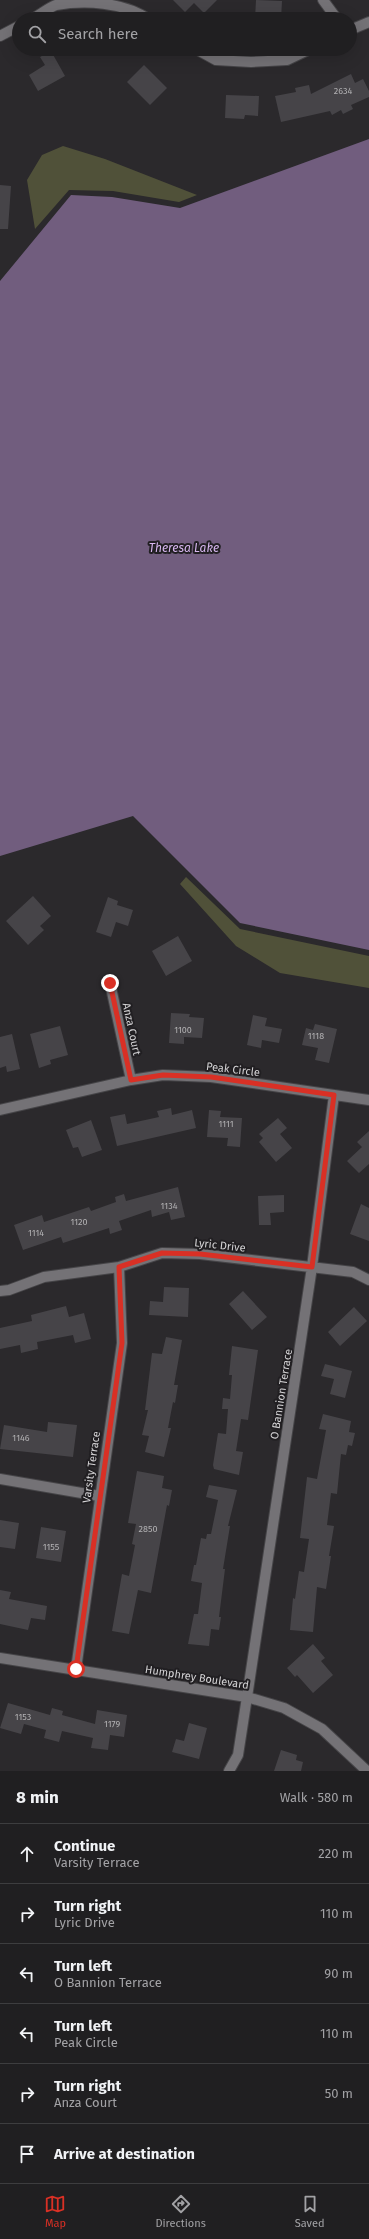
<!DOCTYPE html>
<html lang="en">
<head>
<meta charset="utf-8">
<style>
  :root { --surface:#201f21; --page:#2d2c2e; --text:#f1f3f6; --muted:#a2a2a5; --line:#3d3d3f; --accent:#d93025 }
  body { margin:0; font-family:"Fira Sans",sans-serif; background:var(--page); color:var(--text) }
  .stop { position:absolute; width:12px; height:12px; margin:-9px; border:3px solid #d93025; border-radius:50%; background:#fff }
  .stop.end { background:#d93025; border-color:#fff; box-shadow:0 1px 4px #0008 }
  .list { margin:0; padding:0; list-style:none }
  h2 { display:flex; justify-content:space-between; align-items:center; height:52px; margin:0; padding:0 16px; font-size:17px }
  h2 small { font-size:13px; font-weight:400; color:var(--muted) }
  .list li { display:grid; grid-template-columns:26px 1fr auto; gap:12px; align-items:center; box-sizing:border-box; height:60px; padding:0 16px; border-top:1px solid var(--line) }
  .list b { display:block; font-size:15px; white-space:nowrap }
  .list p { margin:0; font-size:13px; white-space:nowrap; color:var(--muted) }
  .list em { font-size:13px; font-style:normal; color:var(--muted) }
  .icon { flex:none; width:22px; height:22px; fill:none; stroke:currentColor; stroke-width:2; stroke-linecap:round; stroke-linejoin:round }
  .map { position:relative; flex:none; width:369px; height:1771px; overflow:hidden }
  .search { position:absolute; background:var(--surface); box-shadow:0 4px 16px #0002; left:12px; right:12px; top:12px; height:44px; display:flex; align-items:center; gap:10px; box-sizing:border-box; padding:0 14px; border-radius:22px; color:var(--muted); font-size:15px }
  .sheet { height:412px; background:var(--surface) }
  nav { display:flex; justify-content:space-around; align-items:center; box-sizing:border-box; height:56px; border-top:1px solid var(--line); background:var(--surface); font-size:11px; color:var(--muted) }
  nav a { display:grid; justify-items:center; gap:2px }
  nav .on { color:var(--accent) }
  .map>svg:first-child { display:block }
  .green { fill:#505139 }
  .water { fill:#715d7e }
  .building { fill:#464448 }
  .lines { fill:none; stroke-linecap:round; stroke-linejoin:round }
  .minor-casing { stroke:#454447; stroke-width:12 }
  .minor { stroke:#747276; stroke-width:10 }
  .route { stroke:#d93025; stroke-width:5 }
  .labels { text-anchor:middle; stroke-width:4; stroke-linejoin:round; paint-order:stroke }
  .number-label { font-size:9px; fill:#b1b0b2 }
  .street-label { font-size:11px; fill:#d5d4d6; stroke:#211f22 }
  .water-label { font-size:12px; font-style:italic; fill:#d8b7f0; stroke:#211f22 }
</style>
</head>
<body>
<div class="map">
<svg width="369" height="1771" viewBox="0 0 369 1771">
  <rect width="100%" height="100%" fill="#2b292c"/>
  <!-- green -->
  <path class="green" d="M63 146 105 159 197 195 179 202 113 191 69 190 35 229 27 180 42 155Z
    M186 877 240 929 369 956V988L280 973 236 946 180 884Z"/>
  <!-- water -->
  <path class="water" d="M369 139V950L240 923 133 816 0 856V281L71 195 112 197 180 208Z"/>
  <!-- building -->
  <path class="building" d="M173 0H217L204 13 194 3 185 12Z
    M256 0 282 1 281 19H255Z
    M51 51 65 76 38 91 29 75 45 65 40 57Z
    M144 65 167 88 150 105 127 82Z
    M351 74 355 83 363 79 369 91V97L351 105 353 109 343 114 341 110 332 115 330 111 281 122 275 96 296 92 295 88 309 85 311 94Z
    M226 95 259 96 258 116 245 115 244 119 225 118Z
    M0 185 11 186 8 229H0Z
    M33 896 51 916 40 926 44 930 28 945 6 921Z
    M108 897 118 901 117 905 133 910 128 926 116 922 111 937 96 932Z
    M178 936 192 961 166 976 152 951Z
    M171 1013 190 1014 189 1017 204 1018 202 1038 184 1037V1044L169 1043Z
    M253 1015 267 1018 265 1026 282 1029 279 1043 262 1040 261 1048 247 1045Z
    M315 1024 337 1029 329 1063 315 1060 318 1048 302 1045 306 1028 313 1030Z
    M60 1026 68 1055 50 1060 51 1064 39 1068 30 1034Z
    M12 1034 20 1069 7 1072 6 1066 0 1068V1037Z
    M171 1108 172 1115 192 1110 196 1128 117 1146 110 1117 125 1114 127 1124 159 1117 157 1111Z
    M209 1110 221 1111 220 1117 242 1118 240 1147 227 1146 228 1138 207 1137Z
    M278 1118 287 1128 280 1134 292 1148 276 1162 259 1142 263 1138 259 1134Z
    M91 1120 102 1150 82 1157 78 1147 73 1148 66 1130Z
    M369 1131V1164L359 1173 347 1161 362 1147 357 1142Z
    M178 1187 185 1217 171 1220 169 1212 152 1217 151 1210 119 1221 122 1230 110 1234 109 1228 63 1243 61 1237 23 1250 14 1225 42 1215 44 1222 89 1207 91 1211 116 1202 115 1197 124 1194 126 1201Z
    M284 1195V1212L270 1213 271 1225H259L258 1196Z
    M361 1204 369 1208V1241L350 1234Z
    M164 1287 189 1288 188 1317 149 1315 150 1301 163 1302Z
    M243 1291 267 1317 252 1330 229 1304Z
    M66 1306 69 1317 84 1313 91 1339 75 1343 73 1335 37 1342 38 1349 21 1353 20 1345 0 1349V1328L32 1321 31 1315Z
    M354 1307 367 1321 340 1346 328 1332Z
    M166 1337 182 1340 174 1385H178L175 1403 173 1402 168 1428H171L164 1457 145 1452 149 1436 142 1435 148 1410H145L152 1353 162 1354Z
    M232 1346 258 1350 248 1420 241 1419 236 1451 243 1452 239 1475 214 1469 213 1465 218 1433 226 1434 228 1409H222L223 1398 230 1399 232 1375H229Z
    M325 1364 352 1371 345 1398 330 1394 334 1379 321 1376Z
    M323 1414 351 1421 349 1432 355 1433 352 1446 348 1445 346 1455 341 1454 337 1494 331 1493 327 1525 334 1526 329 1556H331L326 1589 317 1587 313 1632 290 1630 293 1598 295 1599 299 1571 304 1572 309 1539 300 1538 307 1477 317 1479 326 1430 319 1429Z
    M48 1422 77 1425 73 1457 0 1449 4 1425 47 1432Z
    M137 1471 164 1476 162 1488 172 1490 169 1506 167 1505 151 1593 138 1590 129 1634 112 1631 122 1574 129 1576 135 1545 132 1544 136 1524 128 1523Z
    M209 1485 237 1490 228 1526H230L223 1569H225L219 1617H221L219 1630 211 1629 209 1646 188 1644 194 1614H198L202 1583 191 1581 194 1565H196L201 1538 206 1539 207 1534H211L218 1500 206 1497Z
    M0 1520 19 1523 15 1549 0 1547Z
    M41 1527 66 1531 61 1562 36 1558Z
    M0 1590 11 1592 9 1599 47 1606 45 1620 31 1618 28 1630 0 1624Z
    M313 1644 325 1658 321 1661 333 1675 313 1693 297 1675 295 1677 287 1668Z
    M8 1703 50 1715 52 1708 63 1711 62 1715 95 1724 97 1710 127 1715 124 1737 110 1735 108 1750 91 1748 93 1738 62 1731 59 1742 44 1738 46 1730 24 1724 21 1734 0 1728Z
    M189 1723 207 1728 199 1759 172 1752 176 1739 184 1741Z
    M281 1750 297 1755 296 1760 303 1762 301 1771H274Z"/>
  <g class="lines">
    <!-- minor casing -->
    <g class="minor-casing">
      <path id="minor" d="M323 0 337 19
        M32 19C40 15 48 8 56 5 85 0 123 2 148 19
        M350 30 369 22
        M0 36 19 26
        M196 49 216 60 251 62 287 60 310 49
        M110 983 131 1080
        M0 1110 131 1080 163 1075 211 1077 369 1100
        M0 1291 9 1290 44 1277 119 1267 162 1253 200 1254 353 1272 369 1280
        M0 1479 99 1496
        M0 1658 247 1697 284 1708 322 1729 367 1771
        M76 1669 122 1343 119 1267
        M229 1771 238 1755 247 1697 312 1267 334 1095"/>
    </g>
    <!-- minor -->
    <use href="#minor" class="minor"/>
  </g>
  <g class="lines">
    <!-- route -->
    <path class="route" d="M76 1669 122 1343 119 1267 162 1253 200 1254 312 1267 334 1095 211 1077 163 1075 131 1080 110 983"/>
  </g>
  <g class="labels">
    <!-- number labels -->
    <g class="number-label">
      <text x="343" y="94">2634</text>
      <text x="183" y="1033">1100</text>
      <text x="316" y="1039">1118</text>
      <text x="226" y="1127">1111</text>
      <text x="169" y="1209">1134</text>
      <text x="79" y="1225">1120</text>
      <text x="36" y="1236">1114</text>
      <text x="21" y="1441">1146</text>
      <text x="148" y="1532">2850</text>
      <text x="51" y="1550">1155</text>
      <text x="23" y="1720">1153</text>
      <text x="112" y="1727">1179</text>
    </g>
    <!-- street labels -->
    <g class="street-label">
      <text transform="translate(132 1029) rotate(78)" y="4">Anza Court</text>
      <text transform="translate(233 1069) rotate(7)" y="4">Peak Circle</text>
      <text transform="translate(220 1245) rotate(6)" y="4">Lyric Drive</text>
      <text transform="translate(281 1394) rotate(-81)" y="4">O Bannion Terrace</text>
      <text transform="translate(91 1467) rotate(-82)" y="4">Varsity Terrace</text>
      <text transform="translate(197 1677) rotate(9)" y="4">Humphrey Boulevard</text>
    </g>
    <!-- water labels -->
    <g class="water-label">
      <text x="184" y="552">Theresa Lake</text>
    </g>
  </g>
</svg>
<div class="stop" style="left:76px;top:1669px"></div>
<div class="stop end" style="left:110px;top:983px"></div>
<div class="search"><svg class="icon" aria-label="search" viewBox="0 0 24 24"><circle cx="10" cy="10" r="6"/><path d="M15 15l6 6"/></svg>Search here</div>
</div>
<section class="sheet">
<h2>8 min<small>Walk · 580 m</small></h2>
<ul class="list">
<li><svg class="icon" aria-label="ahead" viewBox="0 0 24 24"><path d="M12 20V5M6 11l6-6 6 6"/></svg><div><b>Continue</b><p>Varsity Terrace</p></div><em>220 m</em></li>
<li><svg class="icon" aria-label="right" viewBox="0 0 24 24"><path d="M7 20v-9h11M14 6l5 5-5 5"/></svg><div><b>Turn right</b><p>Lyric Drive</p></div><em>110 m</em></li>
<li><svg class="icon" aria-label="left" viewBox="0 0 24 24"><path d="M17 20v-9H6M10 6l-5 5 5 5"/></svg><div><b>Turn left</b><p>O Bannion Terrace</p></div><em>90 m</em></li>
<li><svg class="icon" aria-label="left" viewBox="0 0 24 24"><path d="M17 20v-9H6M10 6l-5 5 5 5"/></svg><div><b>Turn left</b><p>Peak Circle</p></div><em>110 m</em></li>
<li><svg class="icon" aria-label="right" viewBox="0 0 24 24"><path d="M7 20v-9h11M14 6l5 5-5 5"/></svg><div><b>Turn right</b><p>Anza Court</p></div><em>50 m</em></li>
<li><svg class="icon" aria-label="arrive" viewBox="0 0 24 24"><path d="M6 21V4h12l-3 4 3 4H6"/></svg><div><b>Arrive at destination</b></div></li>
</ul>
</section>
<nav>
<a class="on"><svg class="icon" aria-label="map" viewBox="0 0 24 24"><path d="M3 6l6-2 6 2 6-2v14l-6 2-6-2-6 2zM9 4v14M15 6v14"/></svg>Map</a>
<a><svg class="icon" aria-label="directions" viewBox="0 0 24 24"><path d="M12 3l9 9-9 9-9-9zM9 14v-3h6M13 9l2 2-2 2"/></svg>Directions</a>
<a><svg class="icon" aria-label="saved" viewBox="0 0 24 24"><path d="M7 4h10v16l-5-4-5 4z"/></svg>Saved</a>
</nav>
</body>
</html>
